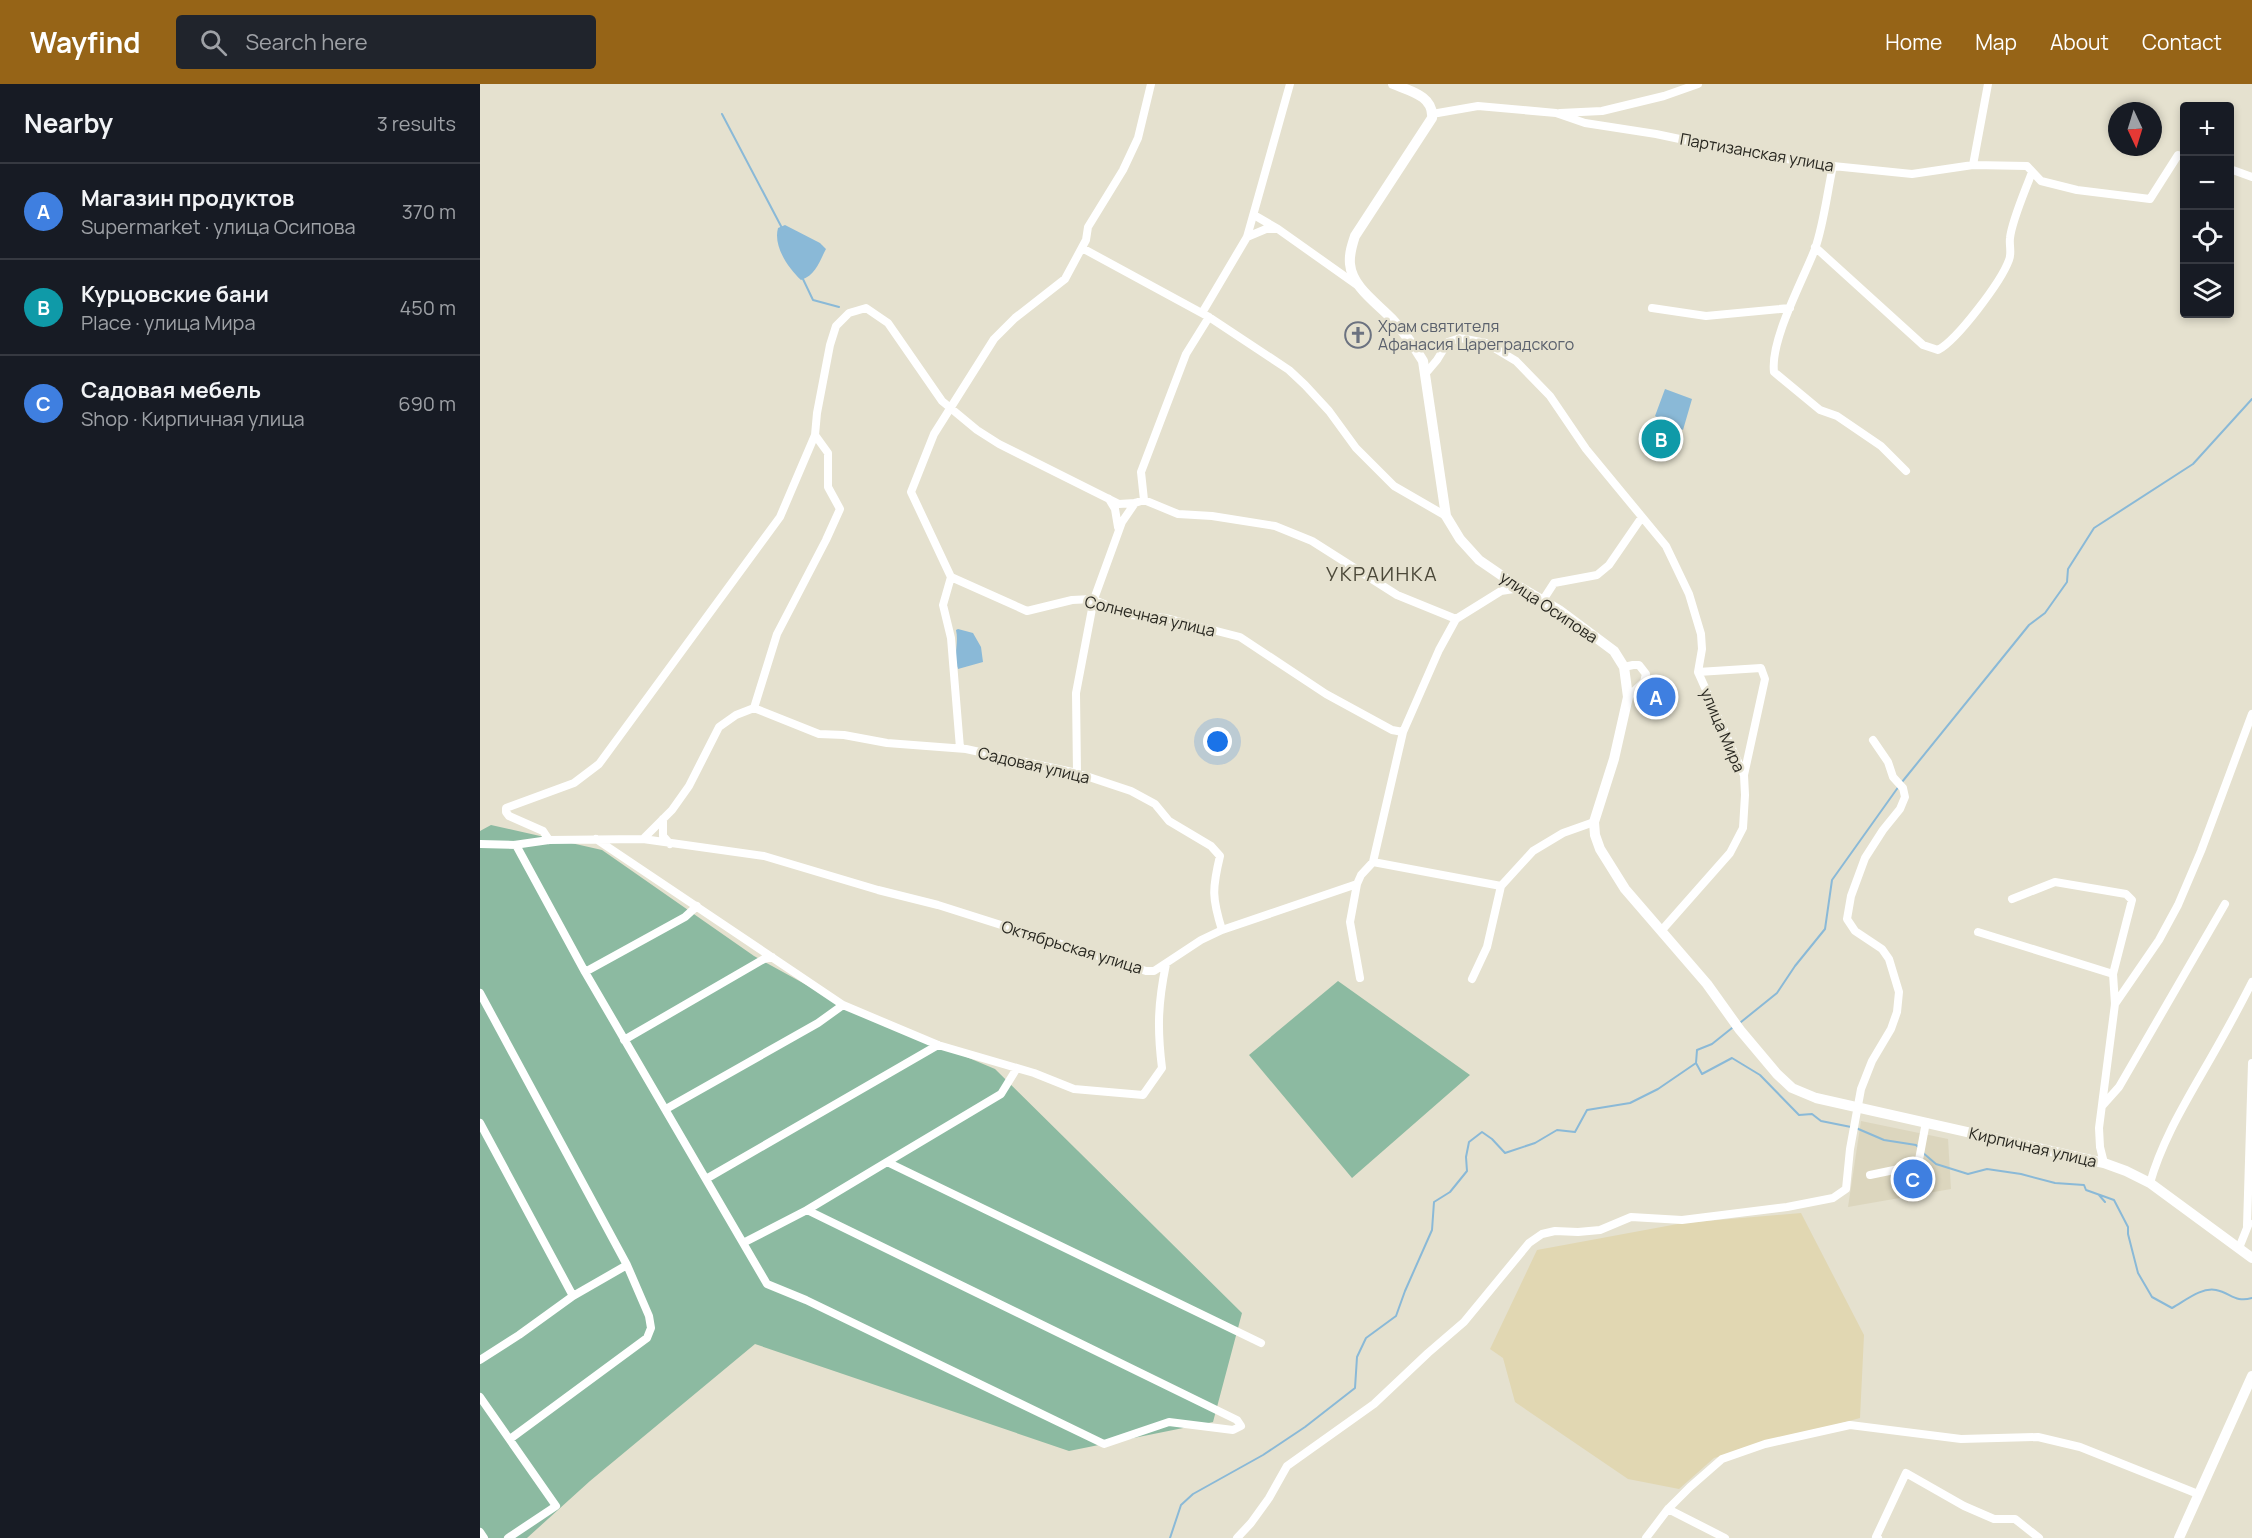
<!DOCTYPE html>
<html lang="en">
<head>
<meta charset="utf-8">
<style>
  :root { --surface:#171b24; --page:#20242c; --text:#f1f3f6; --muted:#9ea1a6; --line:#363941; --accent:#966417 }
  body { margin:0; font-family:Manrope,sans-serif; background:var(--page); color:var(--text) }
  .controls { position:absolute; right:18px; top:18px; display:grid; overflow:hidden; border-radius:6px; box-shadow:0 3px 9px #0003 }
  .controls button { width:54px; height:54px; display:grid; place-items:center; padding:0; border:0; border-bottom:2px solid var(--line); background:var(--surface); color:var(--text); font:30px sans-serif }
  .compass { position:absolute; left:1628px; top:18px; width:54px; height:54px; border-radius:50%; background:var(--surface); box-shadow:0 3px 9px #0003; rotate:176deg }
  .you { position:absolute; left:738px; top:658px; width:21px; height:21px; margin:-15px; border:4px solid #fff; border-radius:50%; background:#1a73e8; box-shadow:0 0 0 9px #1a73e833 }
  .badge { display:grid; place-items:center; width:39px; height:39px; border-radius:50%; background:var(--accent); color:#fff; font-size:20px; font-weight:700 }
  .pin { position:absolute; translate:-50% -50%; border:3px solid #fff; box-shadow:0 2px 6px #0006 }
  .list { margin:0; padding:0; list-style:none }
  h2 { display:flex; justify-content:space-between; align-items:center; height:78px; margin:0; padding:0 24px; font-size:26px }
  h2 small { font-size:20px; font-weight:400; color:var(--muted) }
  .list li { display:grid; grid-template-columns:39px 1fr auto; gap:18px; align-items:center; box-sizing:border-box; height:96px; padding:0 24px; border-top:2px solid var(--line) }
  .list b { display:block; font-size:22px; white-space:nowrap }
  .list p { margin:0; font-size:20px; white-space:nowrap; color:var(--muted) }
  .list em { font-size:20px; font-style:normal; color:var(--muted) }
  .icon { flex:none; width:33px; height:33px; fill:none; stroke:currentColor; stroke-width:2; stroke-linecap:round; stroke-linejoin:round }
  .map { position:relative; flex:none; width:1772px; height:1454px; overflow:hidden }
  header { display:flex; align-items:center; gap:36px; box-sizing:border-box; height:84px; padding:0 30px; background:var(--accent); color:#fff }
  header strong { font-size:28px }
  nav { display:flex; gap:33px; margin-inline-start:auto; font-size:21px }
  .search { width:420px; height:54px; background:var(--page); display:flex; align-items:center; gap:15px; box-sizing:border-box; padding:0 21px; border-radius:6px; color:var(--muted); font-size:22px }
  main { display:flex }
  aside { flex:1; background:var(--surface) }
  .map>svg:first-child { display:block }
  .built { fill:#dcd6be }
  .green { fill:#8cbaa1 }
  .sand { fill:#e1d7b2 }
  .water { fill:#8ab9d7 }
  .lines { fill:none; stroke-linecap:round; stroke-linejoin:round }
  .stream { stroke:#8ab9d7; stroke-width:2 }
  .minor { stroke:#fff; stroke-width:8 }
  .major { stroke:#fff; stroke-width:10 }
  .labels { text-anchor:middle; stroke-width:5; stroke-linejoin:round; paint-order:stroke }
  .street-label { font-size:16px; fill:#282720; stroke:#e5e1cf }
  .worship-label { font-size:16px; fill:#5b616d; stroke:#e5e1cf; text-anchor:start }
  .quarter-label { font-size:20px; letter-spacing:1.5px; fill:#4c493a; stroke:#e5e1cf }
</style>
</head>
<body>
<header>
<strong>Wayfind</strong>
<div class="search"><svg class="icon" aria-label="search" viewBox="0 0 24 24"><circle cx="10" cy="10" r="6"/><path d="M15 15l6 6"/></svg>Search here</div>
<nav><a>Home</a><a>Map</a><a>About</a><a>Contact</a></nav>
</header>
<main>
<aside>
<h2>Nearby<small>3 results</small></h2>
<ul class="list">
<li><span class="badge" style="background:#3f7fe0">A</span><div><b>Магазин продуктов</b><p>Supermarket · улица Осипова</p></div><em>370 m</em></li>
<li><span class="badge" style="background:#0f9aa8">B</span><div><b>Курцовские бани</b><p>Place · улица Мира</p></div><em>450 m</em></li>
<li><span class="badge" style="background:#3f7fe0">C</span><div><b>Садовая мебель</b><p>Shop · Кирпичная улица</p></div><em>690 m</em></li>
</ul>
</aside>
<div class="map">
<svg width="1772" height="1454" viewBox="0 0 1772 1454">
  <rect width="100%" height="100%" fill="#e5e1cf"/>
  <!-- built -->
  <path class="built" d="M1381 1037 1468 1055 1471 1105 1368 1123Z"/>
  <!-- green -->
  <path class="green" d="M11 741 122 766 274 872 363 921 515 985 762 1229 733 1338 589 1367 275 1260 110 1397 47 1454H0V747Z
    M858 897 990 991 872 1094 769 971Z"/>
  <!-- sand -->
  <path class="sand" d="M1321 1129 1384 1251 1380 1334 1234 1374 1199 1405 1148 1395 1035 1318 1023 1274 1010 1265 1057 1166 1203 1139Z"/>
  <!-- water -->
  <path class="water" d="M305 141 340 159 346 165C339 178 336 191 321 196 308 184 293 162 298 144Z
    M1185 305 1212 315 1203 346 1175 332Z
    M478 545 493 549 501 563 503 578 478 585C473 573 479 559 476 546Z"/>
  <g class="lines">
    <!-- stream -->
    <path class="stream" d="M242 30 302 144
      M322 193 333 216 359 223
      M1422 698 1549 541 1565 529 1587 498 1588 485 1614 444 1713 380 1772 315
      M1261 938 1297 909 1315 882 1345 845 1352 796 1419 702
      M1216 979 1222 990 1252 974 1280 991 1319 1031 1332 1030 1341 1037 1371 1043
      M1376 1044 1404 1056 1436 1061 1438 1063
      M1442 1068 1456 1080 1488 1090 1507 1085 1541 1090 1575 1099 1604 1101 1606 1106 1634 1116 1648 1143V1150L1658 1189 1672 1213 1692 1224C1705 1217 1721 1203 1736 1206 1751 1209 1755 1219 1772 1214
      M1619 1111 1625 1118
      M690 1454 701 1421 713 1410 783 1371 825 1343 875 1304 877 1273 886 1254 916 1232 925 1207 952 1146 954 1118 970 1108 987 1087 986 1073 989 1058 1002 1048 1012 1055 1025 1069 1055 1059 1077 1046 1095 1048 1107 1026 1150 1019 1178 1005 1216 979 1217 966 1232 960 1252 944"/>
    <!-- minor -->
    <path class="minor" d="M1080 29 1122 27 1184 12 1218 0
      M952 30 998 22 1076 29 1105 39 1176 50 1261 68 1353 82 1432 90 1493 81 1547 82 1561 97 1597 106 1670 115 1698 71 1704 73
      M1493 81 1508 0
      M1353 82C1347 109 1344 139 1335 165 1323 196 1290 256 1294 288L1340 326 1357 332 1401 362 1426 387
      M1750 85 1772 93
      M774 131 798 145 877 201
      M767 153 786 145H797
      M1335 163 1443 261 1458 266C1477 256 1521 198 1529 176 1532 169 1529 161 1530 154 1532 136 1546 105 1552 88
      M602 164 729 233 809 286 825 301 849 327 876 364 914 402 966 432
      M1172 224 1226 232 1310 224
      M722 229 767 153 810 0
      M946 289 957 276 968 258 980 254 1006 259 1036 277 1070 312 1106 365 1186 462 1209 510 1221 550 1222 565 1218 588 1264 691 1265 711 1263 744 1250 769 1182 846
      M629 415 635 425 638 443
      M664 416 661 388 706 270 729 233
      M471 493 547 527 592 516 612 515 650 531 686 534 760 553 846 610 912 646 923 648
      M1063 516 1074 499 1117 491 1129 481 1162 433
      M1144 583 1153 581H1159L1166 590 1164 598 1148 613
      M1218 588 1281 584 1285 595 1264 691
      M274 624 297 550 346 456 360 425 348 403V369L335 351 337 329 350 261 356 242 369 229 386 224 408 239 462 317 497 346 519 360 639 420 655 419 664 416 698 430 732 432 795 442 832 457 917 511 976 535
      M274 624 339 650 364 651 407 659 486 665 597 689 651 707 675 720 689 737 731 762 740 772C732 805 732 814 742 846
      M480 664 471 554 463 521 471 493 431 408 454 350 514 255 535 234 585 195 606 156 608 143 643 86 658 54 671 0
      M597 689 596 609 612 525V515H614L642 438 655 419
      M183 735V752L190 760
      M116 755 363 921 458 961 554 989 594 1005 663 1011 682 984C677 944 678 919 686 880
      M163 755 192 726 209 702 239 643 256 631 274 624
      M69 756 63 747 29 732 26 728V724L94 699 119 680 300 433 335 351
      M0 760 36 761 105 888 287 1200 326 1216 624 1360 689 1338 753 1346 761 1342 757 1336 327 1126 407 1078 781 1259
      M34 761 69 756 163 755 284 772 398 806 458 821 666 887H674L721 856 742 846 877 800 881 791 893 778 1021 802 1053 767 1083 749 1114 738
      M893 778 923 648 959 566 976 535 1021 507 1040 504
      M877 800 870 838 880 894
      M1532 815 1575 798 1646 810 1652 816 1633 890 1635 920 1619 1044 1620 1063 1624 1079
      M1498 848 1633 890
      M105 888 205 833 217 822
      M992 895 1007 863 1021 802
      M0 909 147 1181 169 1232 171 1244 167 1254 30 1355
      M1635 920 1679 856 1698 821 1721 767 1772 630
      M144 956 284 875 292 873
      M1622 1022 1639 1003 1745 820
      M186 1025 338 939 363 921
      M0 1039 93 1212
      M407 1078 521 1010 537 984
      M1390 1091 1438 1081 1446 1038
      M226 1095 458 961
      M1670 1099C1681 1060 1701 1026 1721 991 1739 960 1756 930 1772 898
      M1767 1142 1772 979
      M263 1159 327 1126
      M1759 1164 1769 1139
      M0 1276 39 1251 93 1212 147 1181
      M0 1313 76 1422 28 1454
      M1188 1425 1245 1454
      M0 1448 4 1454
      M757 1454 771 1439 789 1414 807 1382 894 1320 948 1269 984 1238 1049 1159 1062 1150 1075 1147 1098 1148 1120 1146 1151 1133 1202 1136 1307 1123 1353 1114 1366 1105 1370 1065 1381 1005 1392 977 1411 945 1417 928 1419 908 1409 875 1402 865 1375 847 1367 835 1371 812 1385 774 1403 746 1420 725 1425 713 1423 704 1413 693 1408 678 1393 656
      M1166 1454 1188 1425 1210 1403 1242 1375 1285 1360 1370 1341 1481 1355 1558 1353 1600 1363 1718 1410
      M1398 1454 1396 1453 1426 1389 1484 1422 1514 1435H1535L1559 1454"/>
    <!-- major -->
    <path class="major" d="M913 0C930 7 954 12 952 34L875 152C872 161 869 170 870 180 872 203 897 219 912 235 924 248 934 262 943 277L966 432 980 455 999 476 1031 498 1079 526 1134 567 1144 583 1148 613 1134 675 1114 738 1115 751 1120 765 1145 805 1227 900 1260 946 1297 990 1312 1004 1336 1014 1624 1079 1646 1087 1670 1099 1772 1174
      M1699 1454 1772 1292"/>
  </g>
  <!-- icons -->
  <defs>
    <g id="church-ring" transform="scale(1.35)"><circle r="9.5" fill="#e5e1cf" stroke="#6b7280" stroke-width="1.5"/><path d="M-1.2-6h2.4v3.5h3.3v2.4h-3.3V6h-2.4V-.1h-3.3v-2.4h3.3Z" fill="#6b7280"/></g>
  </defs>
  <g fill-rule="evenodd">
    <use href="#church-ring" x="878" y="251"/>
  </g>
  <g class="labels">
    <!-- street labels -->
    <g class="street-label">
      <text transform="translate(1277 68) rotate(10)" y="6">Партизанская улица</text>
      <text transform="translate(1069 523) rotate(34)" y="6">улица Осипова</text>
      <text transform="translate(670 532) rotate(13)" y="6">Солнечная улица</text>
      <text transform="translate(1243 646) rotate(67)" y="6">улица Мира</text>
      <text transform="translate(554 681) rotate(13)" y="6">Садовая улица</text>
      <text transform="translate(592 863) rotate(17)" y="6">Октябрьская улица</text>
      <text transform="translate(1553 1063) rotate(13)" y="6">Кирпичная улица</text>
    </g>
    <!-- worship labels -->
    <g class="worship-label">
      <text x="898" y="248">Храм святителя<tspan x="898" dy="18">Афанасия Цареградского</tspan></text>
    </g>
    <!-- quarter labels -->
    <g class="quarter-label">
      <text x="902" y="497">УКРАИНКА</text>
    </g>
  </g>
</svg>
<div class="controls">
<button>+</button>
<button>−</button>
<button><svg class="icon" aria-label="locate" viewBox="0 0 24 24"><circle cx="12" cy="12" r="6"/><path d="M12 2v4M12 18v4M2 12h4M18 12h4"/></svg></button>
<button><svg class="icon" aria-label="layers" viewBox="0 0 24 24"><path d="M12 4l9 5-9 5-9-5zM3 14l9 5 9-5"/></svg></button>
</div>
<svg class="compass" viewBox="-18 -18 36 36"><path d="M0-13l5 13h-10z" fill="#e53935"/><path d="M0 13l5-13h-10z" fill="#9ea1a6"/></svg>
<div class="you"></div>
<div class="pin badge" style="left:1176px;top:613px;background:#3f7fe0">A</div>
<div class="pin badge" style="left:1181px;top:355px;background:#0f9aa8">B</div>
<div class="pin badge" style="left:1433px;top:1095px;background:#3f7fe0">C</div>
</div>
</main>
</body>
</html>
